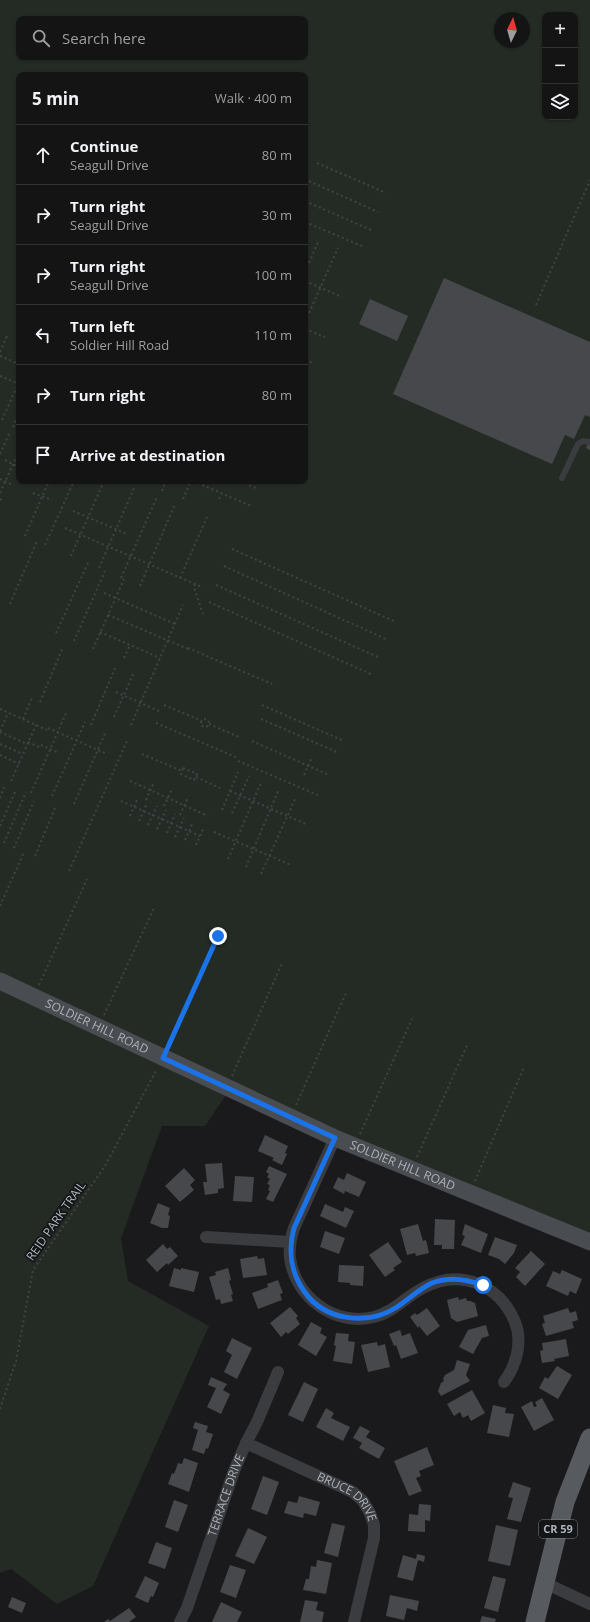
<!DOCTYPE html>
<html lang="en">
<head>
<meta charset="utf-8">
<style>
  :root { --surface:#141415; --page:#1d1d1e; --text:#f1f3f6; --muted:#9d9ea0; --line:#333334 }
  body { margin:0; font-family:"Open Sans",sans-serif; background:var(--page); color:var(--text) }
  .controls { position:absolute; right:12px; top:12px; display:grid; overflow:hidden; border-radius:8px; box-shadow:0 1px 3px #0004 }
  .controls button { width:36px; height:36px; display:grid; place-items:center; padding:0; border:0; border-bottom:1px solid var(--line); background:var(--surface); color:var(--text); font:20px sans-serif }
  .compass { position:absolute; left:494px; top:12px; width:36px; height:36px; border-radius:50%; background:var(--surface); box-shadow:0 1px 3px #0004; rotate:5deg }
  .stop { position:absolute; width:12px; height:12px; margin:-9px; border:3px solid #1a73e8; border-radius:50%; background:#fff }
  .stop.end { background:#1a73e8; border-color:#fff; box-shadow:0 1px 4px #0008 }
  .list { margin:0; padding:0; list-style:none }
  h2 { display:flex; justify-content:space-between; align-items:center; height:52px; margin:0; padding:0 16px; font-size:17px }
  h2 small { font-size:13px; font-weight:400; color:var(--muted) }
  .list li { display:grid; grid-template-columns:26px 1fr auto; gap:12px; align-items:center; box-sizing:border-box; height:60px; padding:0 16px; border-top:1px solid var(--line) }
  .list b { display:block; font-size:15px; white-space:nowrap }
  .list p { margin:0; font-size:13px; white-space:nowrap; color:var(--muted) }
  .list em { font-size:13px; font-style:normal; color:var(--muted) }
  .icon { flex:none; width:22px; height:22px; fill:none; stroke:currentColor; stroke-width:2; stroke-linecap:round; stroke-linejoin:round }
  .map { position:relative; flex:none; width:590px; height:1622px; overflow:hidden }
  .search { position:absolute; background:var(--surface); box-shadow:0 1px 3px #0004; left:16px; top:16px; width:292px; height:44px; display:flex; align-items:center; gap:10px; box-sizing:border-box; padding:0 14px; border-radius:8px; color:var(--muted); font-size:15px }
  .panel { position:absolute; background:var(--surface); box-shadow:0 1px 3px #0004; left:16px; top:72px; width:292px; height:412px; border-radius:8px }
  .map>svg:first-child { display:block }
  .green { fill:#242b24; fill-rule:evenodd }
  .building { fill:#47484b }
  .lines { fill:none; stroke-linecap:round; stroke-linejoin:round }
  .path { stroke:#414447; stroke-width:2; stroke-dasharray:2 3; stroke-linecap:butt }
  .lane { stroke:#3b3c40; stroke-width:6 }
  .street { stroke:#3b3c40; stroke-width:12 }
  .secondary { stroke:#494c50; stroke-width:17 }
  .primary { stroke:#575a5f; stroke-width:19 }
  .route { stroke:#1a73e8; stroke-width:5 }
  .labels { text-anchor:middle; stroke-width:3.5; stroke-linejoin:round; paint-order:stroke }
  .shield { fill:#141517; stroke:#7f8489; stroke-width:1 }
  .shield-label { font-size:11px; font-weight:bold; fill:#adb3ba }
  .street-label { font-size:12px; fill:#adb3ba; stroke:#141517 }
</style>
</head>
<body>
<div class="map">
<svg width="590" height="1622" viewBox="0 0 590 1622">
  <rect width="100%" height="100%" fill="#1a1a1c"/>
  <!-- green -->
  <path class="green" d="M0 0H590V1242L230 1089 205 1126H162L121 1238 128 1281 209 1326 93 1586 57 1604 11 1569 0 1573ZM545 15H575V117H545ZM500 18H524V42H500ZM19 19H305V57H19ZM19 75H305V481H19Z"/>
  <!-- building -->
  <path class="building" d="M444 278 590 342V417L585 415 574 439 565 435 552 464 393 394Z
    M370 299 408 316 397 341 359 324Z
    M590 439V450L586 448Z
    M265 1135 288 1146 285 1153 287 1154 282 1165 272 1160 274 1158 258 1151Z
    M222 1163 224 1188 218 1189V1193L205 1195 203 1182H207L205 1164Z
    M269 1166 287 1174 273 1202 266 1199 270 1191 268 1190 270 1185 267 1184 270 1179 267 1177 269 1174 266 1172Z
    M184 1168 195 1180 190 1185 194 1190 180 1202 165 1186Z
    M347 1173 366 1182 359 1197 345 1191 344 1194 333 1188 338 1177 344 1180Z
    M235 1176 254 1177 252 1202 233 1201Z
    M158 1203 170 1208 168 1215 170 1216 168 1228H162L150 1223Z
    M325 1204 343 1212 345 1207 354 1211 346 1228 320 1216Z
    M435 1219 455 1220 454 1249H442V1245H434Z
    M418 1224 423 1241 426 1240 429 1253 416 1256 415 1253 407 1255 400 1229Z
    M465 1224 488 1234 481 1253 461 1245 465 1236 462 1235Z
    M325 1231 345 1238 339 1254 320 1247Z
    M495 1237 517 1245 514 1253 505 1264 499 1259 488 1255Z
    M388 1242 402 1262 393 1268 395 1270 385 1277 369 1255Z
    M163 1244 167 1249 170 1247 178 1256 168 1265 167 1263 157 1272 146 1260Z
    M531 1251 545 1264 525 1286 516 1277 520 1272 515 1268Z
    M257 1256 258 1259 264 1258 267 1275 243 1278 240 1259Z
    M339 1265 364 1266 363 1286 350 1285V1283L338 1282Z
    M174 1268 181 1270V1268L199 1272 194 1292 169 1286Z
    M228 1268 231 1280 229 1281 233 1294 231 1295 233 1301 221 1304 220 1299 216 1300 209 1277 216 1275 215 1272Z
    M562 1270 582 1279 576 1294 570 1291 568 1296 546 1286 553 1271 560 1274Z
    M278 1280 283 1293 280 1294 282 1300 258 1309 252 1293 268 1287 267 1284Z
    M458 1297 459 1300 466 1298 467 1301H470L475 1303 478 1316 457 1322 451 1318 447 1300Z
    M290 1307 298 1316 296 1318 300 1324 288 1334 286 1332 281 1337 270 1323Z
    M427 1308 440 1326 427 1336 419 1326 418 1328 410 1317 415 1313 417 1315Z
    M568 1308 570 1313 576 1311 578 1320 572 1322 574 1328 546 1336 542 1324 545 1323 543 1316Z
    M311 1322 322 1328 320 1333 327 1337 316 1356 298 1345Z
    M486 1325 489 1336 482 1338 473 1354 459 1347 468 1330Z
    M400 1330 402 1336 410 1333 418 1353 401 1359 396 1345 394 1346 389 1334Z
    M336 1333 349 1334 348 1341 355 1342 352 1364 333 1361 336 1346 334 1345Z
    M232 1338 252 1348 237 1379 224 1372 232 1355 226 1351Z
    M566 1339 569 1356 554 1359 555 1361 542 1363 540 1351 543 1350 542 1343Z
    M377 1342 378 1346 385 1344 390 1367 368 1372 361 1345Z
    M457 1360 470 1364 466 1375 470 1381 441 1396 438 1391 441 1383 444 1381 443 1379 445 1375 454 1370Z
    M557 1366 572 1375 558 1399 539 1388 545 1377 548 1379Z
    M211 1377 227 1384 223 1390 230 1394 221 1414 207 1407 216 1388 208 1385Z
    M304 1382 318 1389 303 1422 288 1415Z
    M472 1390 485 1413 471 1421 468 1415 463 1418 460 1412 454 1416 447 1404Z
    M542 1398 554 1420 534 1431 521 1407 532 1401 534 1407 537 1406 535 1402Z
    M493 1405 506 1408 505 1413 514 1414 509 1437 487 1433Z
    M326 1408 334 1413 331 1418 350 1427 343 1441 316 1427Z
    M195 1422 208 1426 206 1432 213 1434 208 1449 206 1448 204 1454 192 1450 198 1430 193 1428Z
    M360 1426 370 1431 366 1437 385 1448 379 1459 359 1448 362 1443 353 1438Z
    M427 1447 434 1465 419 1471 421 1476 416 1478 422 1491 409 1496 394 1461Z
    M184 1458 198 1463 189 1492 168 1484 172 1473 174 1474 178 1463 182 1464Z
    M263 1476 279 1482 267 1515 251 1509Z
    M513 1482 531 1488 521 1522 507 1519 513 1498 508 1497Z
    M299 1496 320 1502 316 1516 304 1513 303 1518 284 1513 288 1501 297 1503Z
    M174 1500 188 1505 178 1532 165 1527Z
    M419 1504 431 1505 430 1521 425 1520V1532L408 1531 409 1514 418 1515Z
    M332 1523 345 1526 338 1557 324 1553Z
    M496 1525 518 1530 510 1566 488 1561Z
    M248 1528 267 1537 254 1564 235 1556Z
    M156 1542 172 1548 165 1569 148 1563Z
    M417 1554 425 1556 424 1562 418 1560 413 1581 397 1577 403 1555 416 1559Z
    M317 1560 332 1563 326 1594 303 1590 306 1579H309L311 1566 316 1567Z
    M230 1565 246 1570 236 1598 220 1592Z
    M145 1576 159 1583 153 1597 151 1596 148 1603 135 1597Z
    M493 1576 506 1579 498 1612 484 1608Z
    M390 1595 419 1601 417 1611 407 1608 404 1620 386 1616Z
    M12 1597 26 1603 22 1613 8 1607Z
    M305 1600 318 1602 316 1610 324 1612 322 1622H300Z
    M221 1602 242 1612 237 1622H212Z
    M129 1608 136 1617 129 1622H104L108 1619 110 1621Z
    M482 1616 496 1619 495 1622H480Z"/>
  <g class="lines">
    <!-- path -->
    <path class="path" d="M317 163 386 193
      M309 181 378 212
      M305 201 371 230
      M305 222 364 247
      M305 272 319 240
      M305 281 342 297
      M536 305 590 180
      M305 322 338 248
      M305 329 325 337
      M0 352 7 336
      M0 356 19 364
      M305 360 313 363
      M0 376 19 384
      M2 420 19 382
      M13 427 19 413
      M0 454 9 434
      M5 460 18 467
      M0 479 11 484
      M193 481 251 506
      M240 481 258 489
      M162 491 166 481
      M0 493 19 451
      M33 493 52 500
      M0 499 4 501
      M183 499 191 481
      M219 499 222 493
      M73 511 127 534
      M65 528 202 587
      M25 536 49 481
      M45 545 74 481
      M232 549 396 622
      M71 556 104 481
      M224 566 388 640
      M99 568 135 486
      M121 578 157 497
      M180 578 207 517
      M195 584 194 587 203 614
      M216 585 380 658
      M140 586 175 504
      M104 593 175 624
      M209 602 373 675
      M10 604 37 541
      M108 615 188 649
      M100 632 160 658
      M56 633 88 563
      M74 641 105 571
      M188 648 272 684
      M93 649 124 579
      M124 658 130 645
      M116 692 161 712
      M40 702 63 647
      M164 705 202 721
      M262 705 344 741
      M0 709 47 730
      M114 717 134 672
      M23 719 32 698
      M261 719 339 753
      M201 723a4 4 0 1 1 8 0a4 4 0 1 1-8 0Z
      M156 723 238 758
      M209 724 241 738
      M91 725 116 666
      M131 725 183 605
      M48 728 107 754
      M0 731 8 713
      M0 732 27 744
      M252 741 329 775
      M28 742 39 747
      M0 744 23 754
      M41 745 59 753
      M142 754 182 771
      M0 755 19 764
      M238 761 320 796
      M183 768 197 774 194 780 181 774Z
      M304 775 312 757
      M196 777 220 788
      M11 781 36 725
      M130 781 208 816
      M230 791 308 825
      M31 793 66 713
      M52 796 85 722
      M0 798 4 787
      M146 800 154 782
      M121 801 200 836
      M74 804 106 731
      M164 806 172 789
      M222 810 238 772
      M232 813 249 776
      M180 815 188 797
      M130 816 138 798
      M139 821 147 803
      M148 825 157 806
      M0 826 15 792
      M157 829 166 810
      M214 832 291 865
      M167 833 175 814
      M175 837 184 818
      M185 840 193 822
      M4 843 26 792
      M196 845 204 827
      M14 848 34 801
      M35 856 55 808
      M228 859 261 783
      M246 867 279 789
      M69 871 127 741
      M261 874 296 797
      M0 906 24 852
      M39 985 87 879
      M104 1015 154 908
      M169 1046 218 935
      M232 1076 282 963
      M296 1105 347 991
      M360 1134 412 1019
      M417 1157 468 1043
      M475 1181 524 1067
      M0 1409 16 1361 33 1270 105 1166 157 1069"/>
    <!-- lane -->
    <path class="lane" d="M562 478 578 444 583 441 589 442"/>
    <!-- street -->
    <g class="street">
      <path d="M335 1138 294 1228C291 1237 289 1247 290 1258 295 1297 335 1327 374 1317 394 1312 405 1297 423 1288 460 1268 499 1284 515 1322 523 1342 516 1366 504 1382"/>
      <path d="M206 1237 290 1242"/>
      <path id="s1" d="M246 1443 353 1492 363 1501 370 1513 374 1525V1538L354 1622"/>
      <path d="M545 1583 590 1604"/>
      <path id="s2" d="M180 1622 187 1608 234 1471 246 1443 257 1422 278 1372"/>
    </g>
    <!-- secondary -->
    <path class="secondary" id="s3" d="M0 981 335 1138 590 1242"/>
    <!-- primary -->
    <path class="primary" d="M535 1622 565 1502 590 1438"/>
  </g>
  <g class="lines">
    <!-- route -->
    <path class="route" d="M218 936 163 1058 335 1138 294 1228C288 1251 290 1271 304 1291 324 1321 368 1326 397 1307 409 1299 419 1289 432 1283 449 1276 466 1279 483 1285"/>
  </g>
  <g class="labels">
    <!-- shield labels -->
    <rect class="shield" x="539" y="1520" width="38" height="18" rx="3"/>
    <g class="shield-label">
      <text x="558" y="1533">CR 59</text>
    </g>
    <!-- street labels -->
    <g class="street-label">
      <text dy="4" stroke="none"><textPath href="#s3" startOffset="107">SOLDIER HILL ROAD</textPath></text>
      <text dy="4" stroke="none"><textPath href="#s3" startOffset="443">SOLDIER HILL ROAD</textPath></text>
      <text transform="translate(56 1221) rotate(-55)" y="4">REID PARK TRAIL</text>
      <text dy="4" stroke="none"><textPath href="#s2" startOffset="135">TERRACE DRIVE</textPath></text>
      <text dy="4" stroke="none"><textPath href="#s1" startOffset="116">BRUCE DRIVE</textPath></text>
    </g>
  </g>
</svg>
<div class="controls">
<button>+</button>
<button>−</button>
<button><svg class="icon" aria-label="layers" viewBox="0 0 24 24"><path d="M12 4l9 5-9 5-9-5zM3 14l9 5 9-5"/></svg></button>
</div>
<svg class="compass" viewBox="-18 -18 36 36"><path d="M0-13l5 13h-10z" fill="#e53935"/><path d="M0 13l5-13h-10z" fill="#9d9ea0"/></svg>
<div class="stop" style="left:483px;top:1285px"></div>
<div class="stop end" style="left:218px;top:936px"></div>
<div class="search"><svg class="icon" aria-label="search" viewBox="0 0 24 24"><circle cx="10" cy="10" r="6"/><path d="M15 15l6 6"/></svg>Search here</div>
<section class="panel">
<h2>5 min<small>Walk · 400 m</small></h2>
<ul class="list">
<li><svg class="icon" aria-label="ahead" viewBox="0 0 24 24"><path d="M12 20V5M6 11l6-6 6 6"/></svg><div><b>Continue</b><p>Seagull Drive</p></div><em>80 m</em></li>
<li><svg class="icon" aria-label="right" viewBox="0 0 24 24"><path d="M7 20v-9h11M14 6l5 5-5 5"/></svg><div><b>Turn right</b><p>Seagull Drive</p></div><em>30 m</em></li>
<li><svg class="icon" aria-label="right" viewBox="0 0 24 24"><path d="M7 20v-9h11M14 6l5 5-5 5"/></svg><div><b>Turn right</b><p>Seagull Drive</p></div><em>100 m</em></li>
<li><svg class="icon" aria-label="left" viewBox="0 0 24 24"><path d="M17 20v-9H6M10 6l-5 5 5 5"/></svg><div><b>Turn left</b><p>Soldier Hill Road</p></div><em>110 m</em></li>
<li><svg class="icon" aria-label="right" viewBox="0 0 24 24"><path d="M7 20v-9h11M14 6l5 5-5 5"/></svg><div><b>Turn right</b></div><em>80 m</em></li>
<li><svg class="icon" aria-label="arrive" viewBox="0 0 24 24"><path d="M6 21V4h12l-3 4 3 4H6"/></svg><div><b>Arrive at destination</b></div></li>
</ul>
</section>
</div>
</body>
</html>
